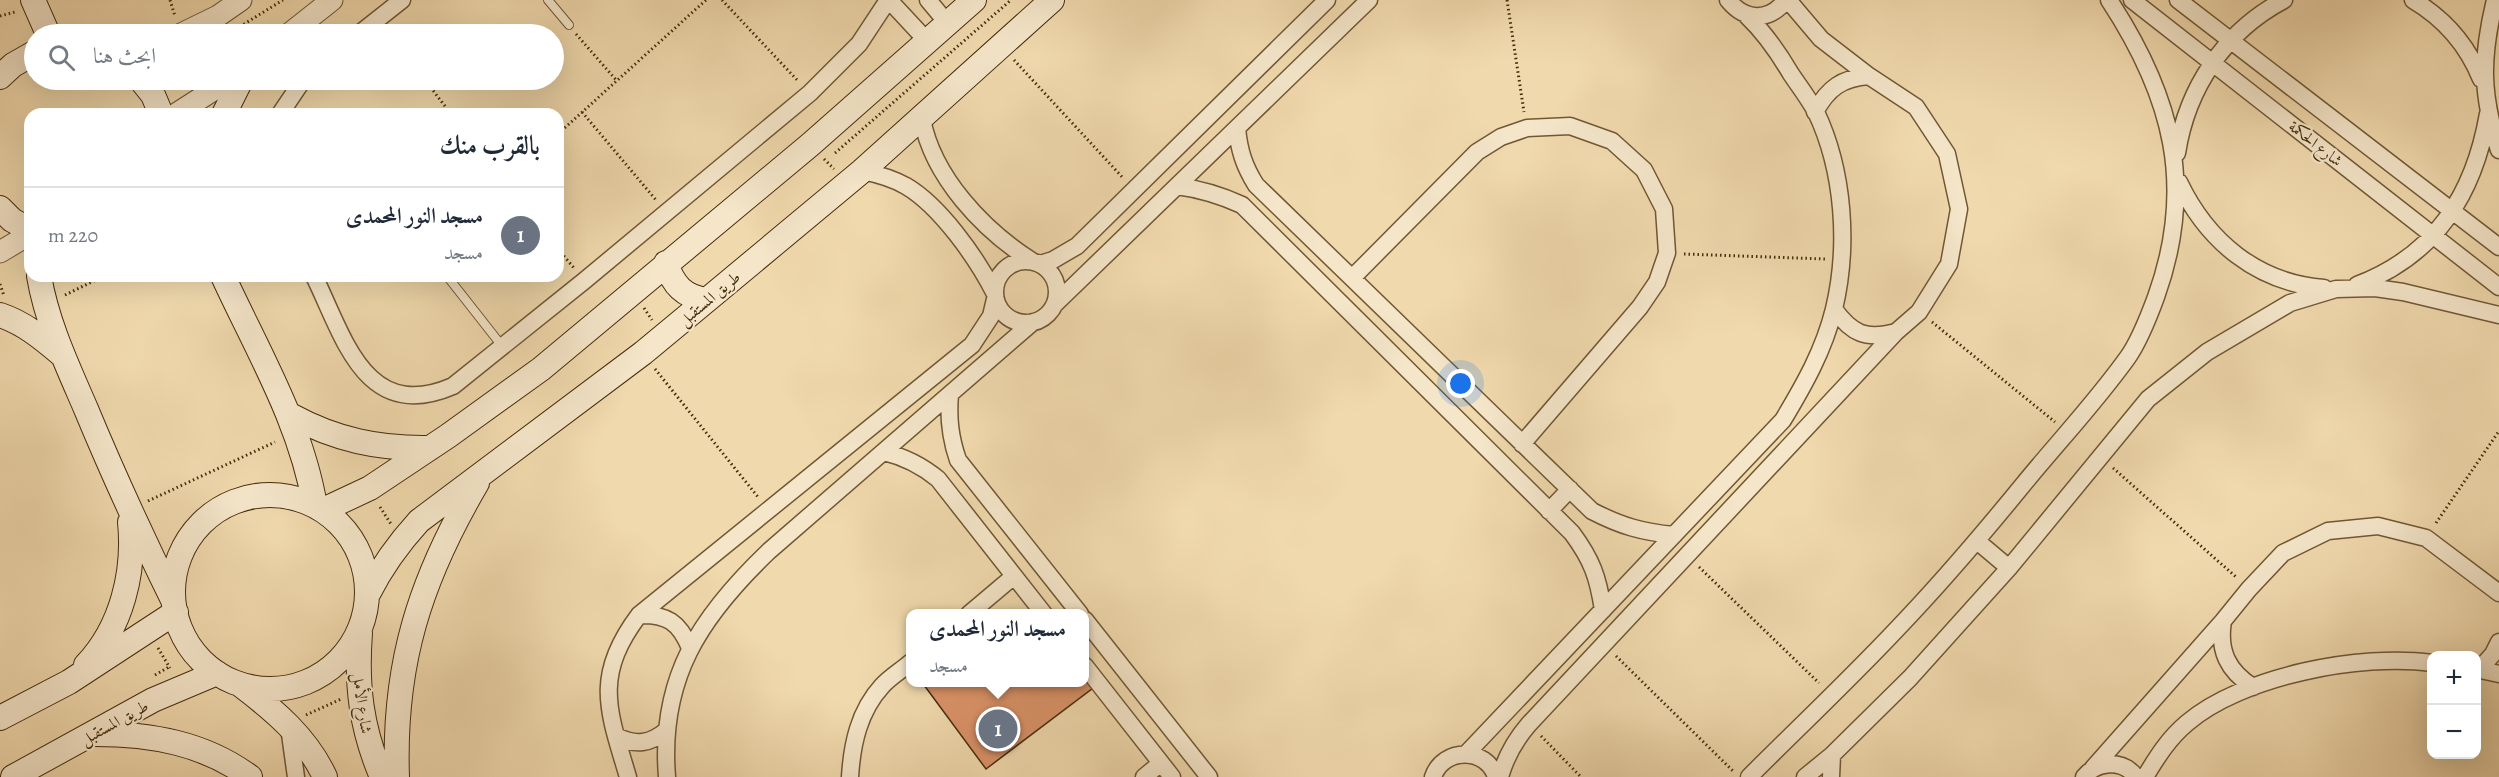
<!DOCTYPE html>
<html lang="ar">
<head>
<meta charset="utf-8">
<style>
  :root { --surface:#fff; --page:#f6f6f7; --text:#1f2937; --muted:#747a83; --line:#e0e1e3; --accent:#db2777 }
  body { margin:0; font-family:Alegreya,Amiri,serif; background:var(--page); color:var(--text); direction:rtl }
  .controls { position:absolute; right:18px; bottom:18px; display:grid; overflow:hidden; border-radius:12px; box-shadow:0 6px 24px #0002 }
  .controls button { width:54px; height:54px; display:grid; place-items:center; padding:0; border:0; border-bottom:2px solid var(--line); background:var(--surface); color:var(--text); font:30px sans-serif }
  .you { position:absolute; left:1461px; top:384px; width:21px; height:21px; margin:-15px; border:4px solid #fff; border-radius:50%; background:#1a73e8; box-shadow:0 0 0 9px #1a73e833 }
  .badge { display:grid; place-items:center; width:39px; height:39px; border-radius:50%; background:var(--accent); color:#fff; font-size:20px; font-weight:700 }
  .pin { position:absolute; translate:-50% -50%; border:3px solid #fff; box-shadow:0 2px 6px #0006 }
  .popup { position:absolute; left:906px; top:609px; width:183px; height:78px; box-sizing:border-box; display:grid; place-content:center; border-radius:12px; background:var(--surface); filter:drop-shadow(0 2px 4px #0005); font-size:20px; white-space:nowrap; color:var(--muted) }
  .popup b { font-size:22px; color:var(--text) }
  .popup::after { content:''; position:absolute; left:50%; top:100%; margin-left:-12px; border:12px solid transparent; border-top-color:var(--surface) }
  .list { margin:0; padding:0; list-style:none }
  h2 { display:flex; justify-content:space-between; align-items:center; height:78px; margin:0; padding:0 24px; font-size:26px }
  h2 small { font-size:20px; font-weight:400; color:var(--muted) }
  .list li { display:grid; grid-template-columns:39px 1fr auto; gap:18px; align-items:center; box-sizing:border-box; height:96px; padding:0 24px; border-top:2px solid var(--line) }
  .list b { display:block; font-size:22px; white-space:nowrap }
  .list p { margin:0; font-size:20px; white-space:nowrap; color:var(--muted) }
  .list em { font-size:20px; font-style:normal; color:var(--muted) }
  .icon { flex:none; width:33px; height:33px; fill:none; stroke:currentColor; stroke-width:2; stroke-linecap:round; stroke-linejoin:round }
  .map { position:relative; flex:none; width:2499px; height:777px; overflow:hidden; direction:ltr }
  .search { position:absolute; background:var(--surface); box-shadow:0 6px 24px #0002; left:24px; top:24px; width:540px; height:66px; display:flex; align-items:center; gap:15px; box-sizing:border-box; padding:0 21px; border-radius:33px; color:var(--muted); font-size:22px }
  .panel { position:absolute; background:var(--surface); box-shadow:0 6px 24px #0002; left:24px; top:108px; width:540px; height:174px; border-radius:18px; direction:rtl }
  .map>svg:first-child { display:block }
  .building { fill:#db9268; stroke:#452d0c; stroke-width:1.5 }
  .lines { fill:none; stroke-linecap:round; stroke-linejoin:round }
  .service-casing { stroke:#705834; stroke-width:10 }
  .minor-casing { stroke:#705834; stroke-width:19 }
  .tertiary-casing { stroke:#705834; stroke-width:23 }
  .secondary-casing { stroke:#452d0c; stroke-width:26 }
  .path { stroke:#452d0c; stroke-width:3; stroke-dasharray:1.5 3; stroke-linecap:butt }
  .service { stroke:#f5e6ca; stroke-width:8 }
  .minor { stroke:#f5e6ca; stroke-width:16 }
  .tertiary { stroke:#f5e6ca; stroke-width:21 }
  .secondary { stroke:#f5e6ca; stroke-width:24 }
  .labels { text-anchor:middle; stroke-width:4.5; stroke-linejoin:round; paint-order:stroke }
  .street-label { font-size:16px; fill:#452d0c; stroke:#f5e6ca }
</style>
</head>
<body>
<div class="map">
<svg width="2499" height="777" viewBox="0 0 2499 777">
  <rect width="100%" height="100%" fill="#f0d9ad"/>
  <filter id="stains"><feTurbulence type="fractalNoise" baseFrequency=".00333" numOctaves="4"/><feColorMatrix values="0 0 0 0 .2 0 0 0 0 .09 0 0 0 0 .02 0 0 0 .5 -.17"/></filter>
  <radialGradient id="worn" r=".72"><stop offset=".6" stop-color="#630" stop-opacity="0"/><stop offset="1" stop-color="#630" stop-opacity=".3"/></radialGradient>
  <!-- building -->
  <path class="building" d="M1085 678 1093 688 986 769 924 685 927 682H1085Z"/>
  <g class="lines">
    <!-- service casing -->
    <g class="service-casing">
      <path id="service" d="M548 0 569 25
        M447 276 502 346"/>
    </g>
    <!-- minor casing -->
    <g class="minor-casing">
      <path id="minor" d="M889 0 928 42
        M928 0 948 24
        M1728 0C1745 21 1769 22 1786 0
        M2132 0 2499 287
        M2178 0 2499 247
        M2413 0C2445 19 2467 44 2481 79
        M2495 0C2481 58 2481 94 2499 150
        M359 34 402 0
        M1815 112C1828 88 1842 78 1869 76
        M280 114 303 80
        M922 119C933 177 983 230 1032 261
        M1237 128C1239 150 1244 166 1256 185L1592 511C1621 526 1642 532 1674 535
        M2177 153C2187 88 2225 31 2284 0
        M862 171C877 174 892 178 906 186 940 206 976 257 994 292
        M2179 182C2207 241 2257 283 2324 288
        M1177 186C1200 189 1220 195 1242 205L1572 533C1592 560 1598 577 1603 610
        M995 292a31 31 0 1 1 62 0a31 31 0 1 1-62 0Z
        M1040 264 1053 260 1077 246 1327 0
        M314 276C344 337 365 424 453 386L584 281 810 93 859 44 888 0
        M1352 278 1477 152 1501 137 1527 128 1570 126 1612 141 1644 170 1664 209 1667 253 1657 282 1640 307 1522 444
        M2357 285C2436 255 2474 194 2488 114
        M1054 305 1369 0
        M1834 309C1852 334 1866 340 1896 332
        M950 394C948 418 950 437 958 460L1080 614
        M884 452C905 457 921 465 938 479L1044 614
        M1549 511 1570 489
        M1977 541 2009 568
        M969 614 1014 576
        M639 615C667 614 679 622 690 648
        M1085 620 1209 777
        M2223 621C2218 651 2228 671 2253 687
        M1085 666 1172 777
        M2476 669 2499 674
        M2479 670 2493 654 2499 642
        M289 727 296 777
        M616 736C636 746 650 744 667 730
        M1466 754 1783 420C1804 385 1824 350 1834 309 1849 246 1844 171 1816 112 1809 99 1799 86 1791 74 1778 52 1765 33 1747 16
        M2093 768 2223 621 2249 589 2283 553 2328 531 2378 526 2426 538 2499 593
        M628 777C608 710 593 676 639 615L972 345 991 316 995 299
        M667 777C659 678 700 617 769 551L1033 322
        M850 777C852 744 859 711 882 686 890 677 902 670 911 662
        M1144 777 1161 763
        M1433 777C1443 747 1487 747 1496 777
        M1500 777C1506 756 1515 740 1529 724L1896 332 1919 312 1949 264 1959 209 1947 154 1916 107 1869 76 1821 39 1788 0
        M1749 777C1798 728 1849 680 1897 629 1941 583 1982 535 2022 486 2057 443 2096 402 2128 357 2140 340 2149 316 2156 297 2196 186 2172 96 2109 0
        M1805 777 1832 755 1910 678 2009 568 2148 399 2207 352 2290 303 2336 289 2375 288 2403 292 2499 315
        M1831 777 1832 755
        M2084 777C2097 761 2123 759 2136 777
        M2145 777C2157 757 2169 738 2187 723 2242 676 2361 653 2432 663"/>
    </g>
    <!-- tertiary casing -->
    <g class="tertiary-casing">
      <path id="tertiary" d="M181 34 218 16 241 0
        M289 34 332 0
        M176 114 229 80
        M0 252 30 234"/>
    </g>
    <!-- secondary casing -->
    <g class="secondary-casing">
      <path id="secondary" d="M33 0 48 34
        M0 77 13 65 34 53
        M141 80 153 95 161 114
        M224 114 241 80
        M0 208 12 220 30 230
        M666 263C673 285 684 297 707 300
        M39 276C47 323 67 365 86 409 113 474 142 537 173 600
        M223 276C258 352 301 423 315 506
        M0 315C24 323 42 338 61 354
        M290 415C336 440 379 449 430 448
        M173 592a97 97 0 1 1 194 0a97 97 0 1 1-194 0Z
        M323 510 370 488 448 436 541 369 811 144 974 0
        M368 594C382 566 398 544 419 521L643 353 707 300 862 171 1052 0
        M360 633C356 685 361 728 382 777
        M86 665C122 627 135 572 130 522
        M242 686C275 711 307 738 325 777
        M0 718 69 682 176 612
        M95 734C151 734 204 743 250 777
        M13 777 153 700 217 673
        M397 777C393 664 420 580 477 483"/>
    </g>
    <!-- path -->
    <path class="path" d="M170 0 175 16
      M722 0 799 82
      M1507 0 1524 112
      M0 16 15 12
      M236 29 283 0
      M260 34 270 27
      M576 34 617 81
      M1014 60 1124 179
      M425 80 451 114
      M582 112 656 200
      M558 134 706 0
      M835 153 1011 0
      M824 159 834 169
      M558 249 574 268
      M1684 254 1825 259
      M0 284 4 296
      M65 295 104 276
      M644 308 652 320
      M1932 322 2055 422
      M655 369 758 497
      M2113 468 2236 577
      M148 501 275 442
      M380 507 391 524
      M2436 523 2499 431
      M1699 567 1819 683
      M158 648 170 668
      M1616 656 1734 772
      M155 675 169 667
      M306 715 341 699
      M1541 736 1581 777"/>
    <!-- service -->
    <use href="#service" class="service"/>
    <!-- minor -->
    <use href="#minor" class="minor"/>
    <!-- tertiary -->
    <use href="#tertiary" class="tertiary"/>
    <!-- secondary -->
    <use href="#secondary" class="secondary"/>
  </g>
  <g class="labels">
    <!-- street labels -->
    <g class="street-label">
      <text transform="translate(2316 143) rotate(38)" y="6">شارع الحكمة</text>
      <text transform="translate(709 298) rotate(-40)" y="6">طريق المستقبل</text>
      <text transform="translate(363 703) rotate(82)" y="6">شارع الأمل</text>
      <text transform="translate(114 722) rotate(-29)" y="6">طريق المستقبل</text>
    </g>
  </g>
  <rect width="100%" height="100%" filter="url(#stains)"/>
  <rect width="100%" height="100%" fill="url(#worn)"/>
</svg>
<div class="controls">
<button>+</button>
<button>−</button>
</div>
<div class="you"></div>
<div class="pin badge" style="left:998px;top:729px;background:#6b7280">1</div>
<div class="popup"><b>مسجد النور المحمدى</b>مسجد</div>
<div class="search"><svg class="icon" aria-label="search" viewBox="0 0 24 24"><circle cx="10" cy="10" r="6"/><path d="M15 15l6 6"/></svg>ابحث هنا</div>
<section class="panel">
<h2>بالقرب منك<small></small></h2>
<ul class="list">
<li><span class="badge" style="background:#6b7280">1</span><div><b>مسجد النور المحمدى</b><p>مسجد</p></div><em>220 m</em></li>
</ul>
</section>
</div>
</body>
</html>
